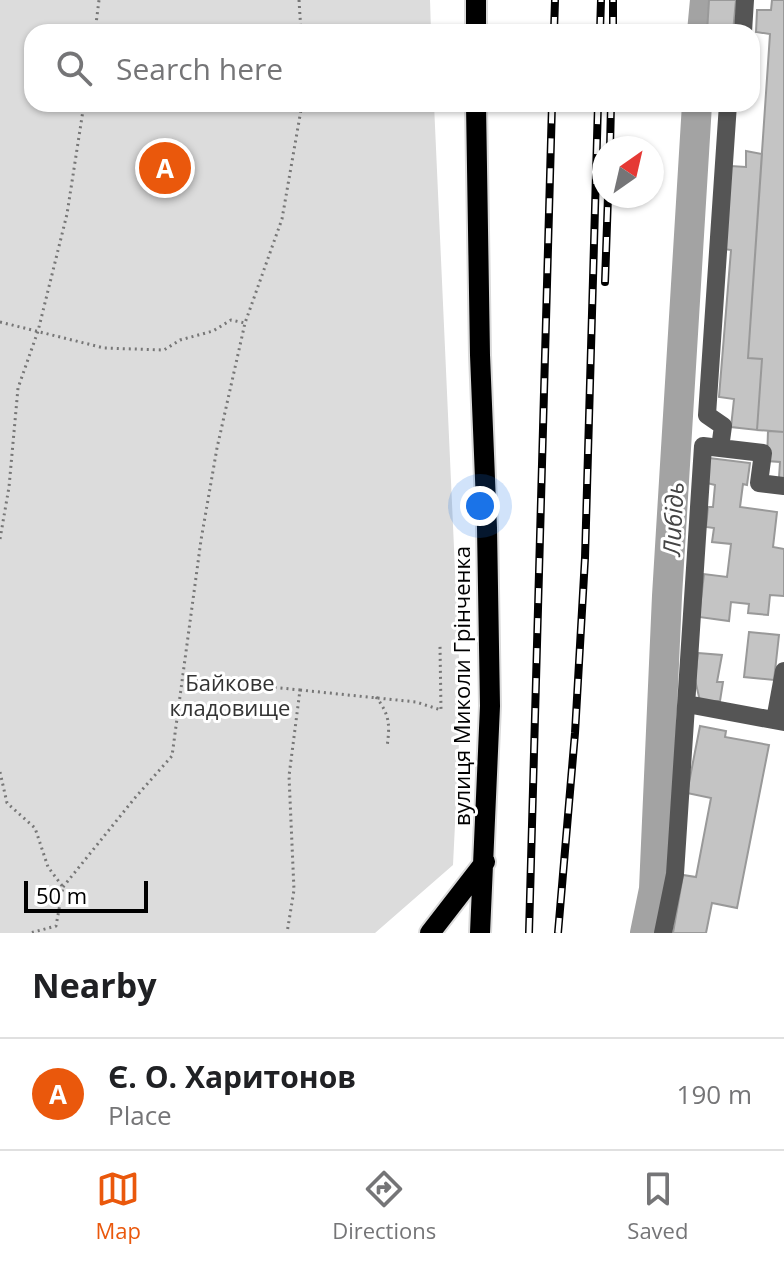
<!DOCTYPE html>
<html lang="en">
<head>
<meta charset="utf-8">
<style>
  :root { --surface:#fff; --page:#f2f2f2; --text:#202124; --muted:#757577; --line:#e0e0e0; --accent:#ea580c }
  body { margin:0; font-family:"Open Sans",sans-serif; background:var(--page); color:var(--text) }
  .compass { position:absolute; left:592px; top:136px; width:72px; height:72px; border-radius:50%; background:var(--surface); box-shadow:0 2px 6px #0004; rotate:34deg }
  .scale { position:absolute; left:24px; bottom:20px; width:124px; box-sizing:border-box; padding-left:8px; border:4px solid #000; border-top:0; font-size:22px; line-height:28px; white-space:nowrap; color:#000; -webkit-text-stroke:6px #fff; paint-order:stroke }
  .you { position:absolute; left:480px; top:506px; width:28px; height:28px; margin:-20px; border:6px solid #fff; border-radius:50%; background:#1a73e8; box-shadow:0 0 0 12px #1a73e833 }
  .badge { display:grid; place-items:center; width:52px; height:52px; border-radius:50%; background:var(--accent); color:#fff; font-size:26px; font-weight:700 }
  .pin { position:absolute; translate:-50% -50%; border:4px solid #fff; box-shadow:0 2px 8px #0006 }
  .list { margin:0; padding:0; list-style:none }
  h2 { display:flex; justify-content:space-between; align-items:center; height:104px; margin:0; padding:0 32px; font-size:34px }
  h2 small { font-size:26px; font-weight:400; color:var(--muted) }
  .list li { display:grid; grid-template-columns:52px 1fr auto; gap:24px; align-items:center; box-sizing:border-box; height:112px; padding:0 32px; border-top:2px solid var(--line) }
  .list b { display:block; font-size:30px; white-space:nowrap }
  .list p { margin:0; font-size:26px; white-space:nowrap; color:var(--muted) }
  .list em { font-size:26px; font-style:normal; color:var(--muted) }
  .icon { flex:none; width:44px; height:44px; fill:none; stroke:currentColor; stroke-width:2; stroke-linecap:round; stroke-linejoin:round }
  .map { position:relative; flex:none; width:784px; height:933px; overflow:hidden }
  .search { position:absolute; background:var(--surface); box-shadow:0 2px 6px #0004; left:24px; right:24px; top:24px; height:88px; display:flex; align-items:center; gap:20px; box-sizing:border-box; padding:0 28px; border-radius:24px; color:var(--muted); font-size:30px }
  .sheet { height:216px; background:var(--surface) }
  nav { display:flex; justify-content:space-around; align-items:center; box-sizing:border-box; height:112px; border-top:2px solid var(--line); background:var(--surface); font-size:22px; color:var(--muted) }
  nav a { display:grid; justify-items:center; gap:4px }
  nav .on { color:var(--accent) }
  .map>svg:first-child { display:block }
  .green { fill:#dcdcdc }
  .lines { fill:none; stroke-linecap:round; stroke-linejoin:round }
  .river { stroke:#a3a3a3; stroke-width:30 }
  .building { fill:#c4c4c4; stroke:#999; stroke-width:2 }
  .major-casing { stroke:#dbdbdb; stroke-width:24 }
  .path { stroke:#777; stroke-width:3; stroke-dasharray:2 4; stroke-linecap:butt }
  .minor { stroke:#555; stroke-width:18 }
  .major { stroke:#000; stroke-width:20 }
  .rail-casing { stroke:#000; stroke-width:8 }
  .rail { stroke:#fff; stroke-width:5; stroke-dasharray:15; stroke-linecap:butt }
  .labels { text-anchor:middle; stroke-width:6; stroke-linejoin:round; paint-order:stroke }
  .park-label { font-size:22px; fill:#333; stroke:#fff }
  .street-label { font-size:22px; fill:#000; stroke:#fff }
  .water-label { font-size:24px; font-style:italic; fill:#444; stroke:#fff }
</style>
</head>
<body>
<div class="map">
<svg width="784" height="933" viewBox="0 0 784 933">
  <rect width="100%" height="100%" fill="#fff"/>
  <!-- green -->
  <path class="green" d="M0 0H430L431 32H32V104H434L461 703 453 865 375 933H0Z"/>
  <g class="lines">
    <!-- river -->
    <path class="river" d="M702 32 705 0
      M645 933 654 889 667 596 697 104"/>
  </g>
  <!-- building -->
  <path class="building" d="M709 0H736L733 32H707Z
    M772 0H784V432L757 430 762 359 748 358 770 34 756 32 757 10H771Z
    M746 151 762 154 748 358 762 359 757 430 731 427 734 399 719 397 731 250 724 249 731 166 746 167Z
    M768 431 784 432V479L779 478 780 462 767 461Z
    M709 458 750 463 747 485 743 484 740 507 777 512 773 547 784 549V596L770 595 768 615 748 613 749 604 731 602 729 621 699 617 704 574 727 577 731 544 712 542 714 528 706 527 708 507H713L715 485 707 483Z
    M749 632 779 635 774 680 744 677Z
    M698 653 722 655 717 682H723L720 701H700L695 680Z
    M700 726 726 731 725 737 769 745 737 908 712 903 706 933H673L683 875 696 877 711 798 687 793Z"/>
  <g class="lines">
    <!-- major casing -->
    <g class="major-casing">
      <path id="major" d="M476 32V0
        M476 104 480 355 487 528 490 706 480 933
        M430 933 485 862"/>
    </g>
    <!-- path -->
    <path class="path" d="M299 0 301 32
      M95 32 99 0
      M0 322 104 348 164 350 180 340 213 331 231 320 245 323
      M0 539 9 487 18 388 38 331 67 214 84 104
      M185 678 300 690 289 776 294 890 287 933
      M300 690 416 702 441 710 440 646
      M376 697C390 715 390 725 387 747
      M0 772 7 803 35 828 48 867 63 887 56 926 30 933
      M63 887 134 799 172 756 201 540 217 448 245 323 282 219 302 104"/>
    <!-- minor -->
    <path class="minor" d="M743 32 745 0
      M720 448 723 426 707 415 728 104
      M687 704 784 722
      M775 720 784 671
      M663 933 675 874 703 446 763 453 759 483 784 486"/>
    <!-- major -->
    <use href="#major" class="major"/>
    <!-- rail casing -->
    <g class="rail-casing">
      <path id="rail" d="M554 32 555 0
        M600 32 601 0
        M613 32V0
        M610 148 611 104
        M605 282 608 196
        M529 933 552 104
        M558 933 575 733 585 558 598 104"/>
    </g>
    <!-- rail -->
    <use href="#rail" class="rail"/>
  </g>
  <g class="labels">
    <!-- park labels -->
    <g class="park-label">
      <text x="230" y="691">Байкове<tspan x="230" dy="25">кладовище</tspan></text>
    </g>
    <!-- street labels -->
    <g class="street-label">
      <text transform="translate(462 686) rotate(-90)" y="8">вулиця Миколи Грінченка</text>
    </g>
    <!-- water labels -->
    <g class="water-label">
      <text transform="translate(674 519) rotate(-87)" y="8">Либідь</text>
    </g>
  </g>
</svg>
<svg class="compass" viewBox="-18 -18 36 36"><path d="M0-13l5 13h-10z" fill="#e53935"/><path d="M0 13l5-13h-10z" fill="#757577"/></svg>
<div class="scale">50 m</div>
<div class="you"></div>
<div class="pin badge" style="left:165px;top:168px">A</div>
<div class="search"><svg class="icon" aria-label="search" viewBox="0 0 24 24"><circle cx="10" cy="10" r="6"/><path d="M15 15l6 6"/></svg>Search here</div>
</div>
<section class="sheet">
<h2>Nearby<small></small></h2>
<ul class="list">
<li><span class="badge">A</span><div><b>Є. О. Харитонов</b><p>Place</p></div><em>190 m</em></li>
</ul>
</section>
<nav>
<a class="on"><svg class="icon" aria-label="map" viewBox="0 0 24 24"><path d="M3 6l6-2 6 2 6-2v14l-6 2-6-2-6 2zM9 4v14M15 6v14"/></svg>Map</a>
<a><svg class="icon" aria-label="directions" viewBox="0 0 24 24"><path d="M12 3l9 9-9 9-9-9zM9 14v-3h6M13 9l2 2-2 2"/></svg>Directions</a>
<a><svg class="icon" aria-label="saved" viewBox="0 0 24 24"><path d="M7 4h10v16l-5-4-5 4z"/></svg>Saved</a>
</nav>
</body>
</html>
